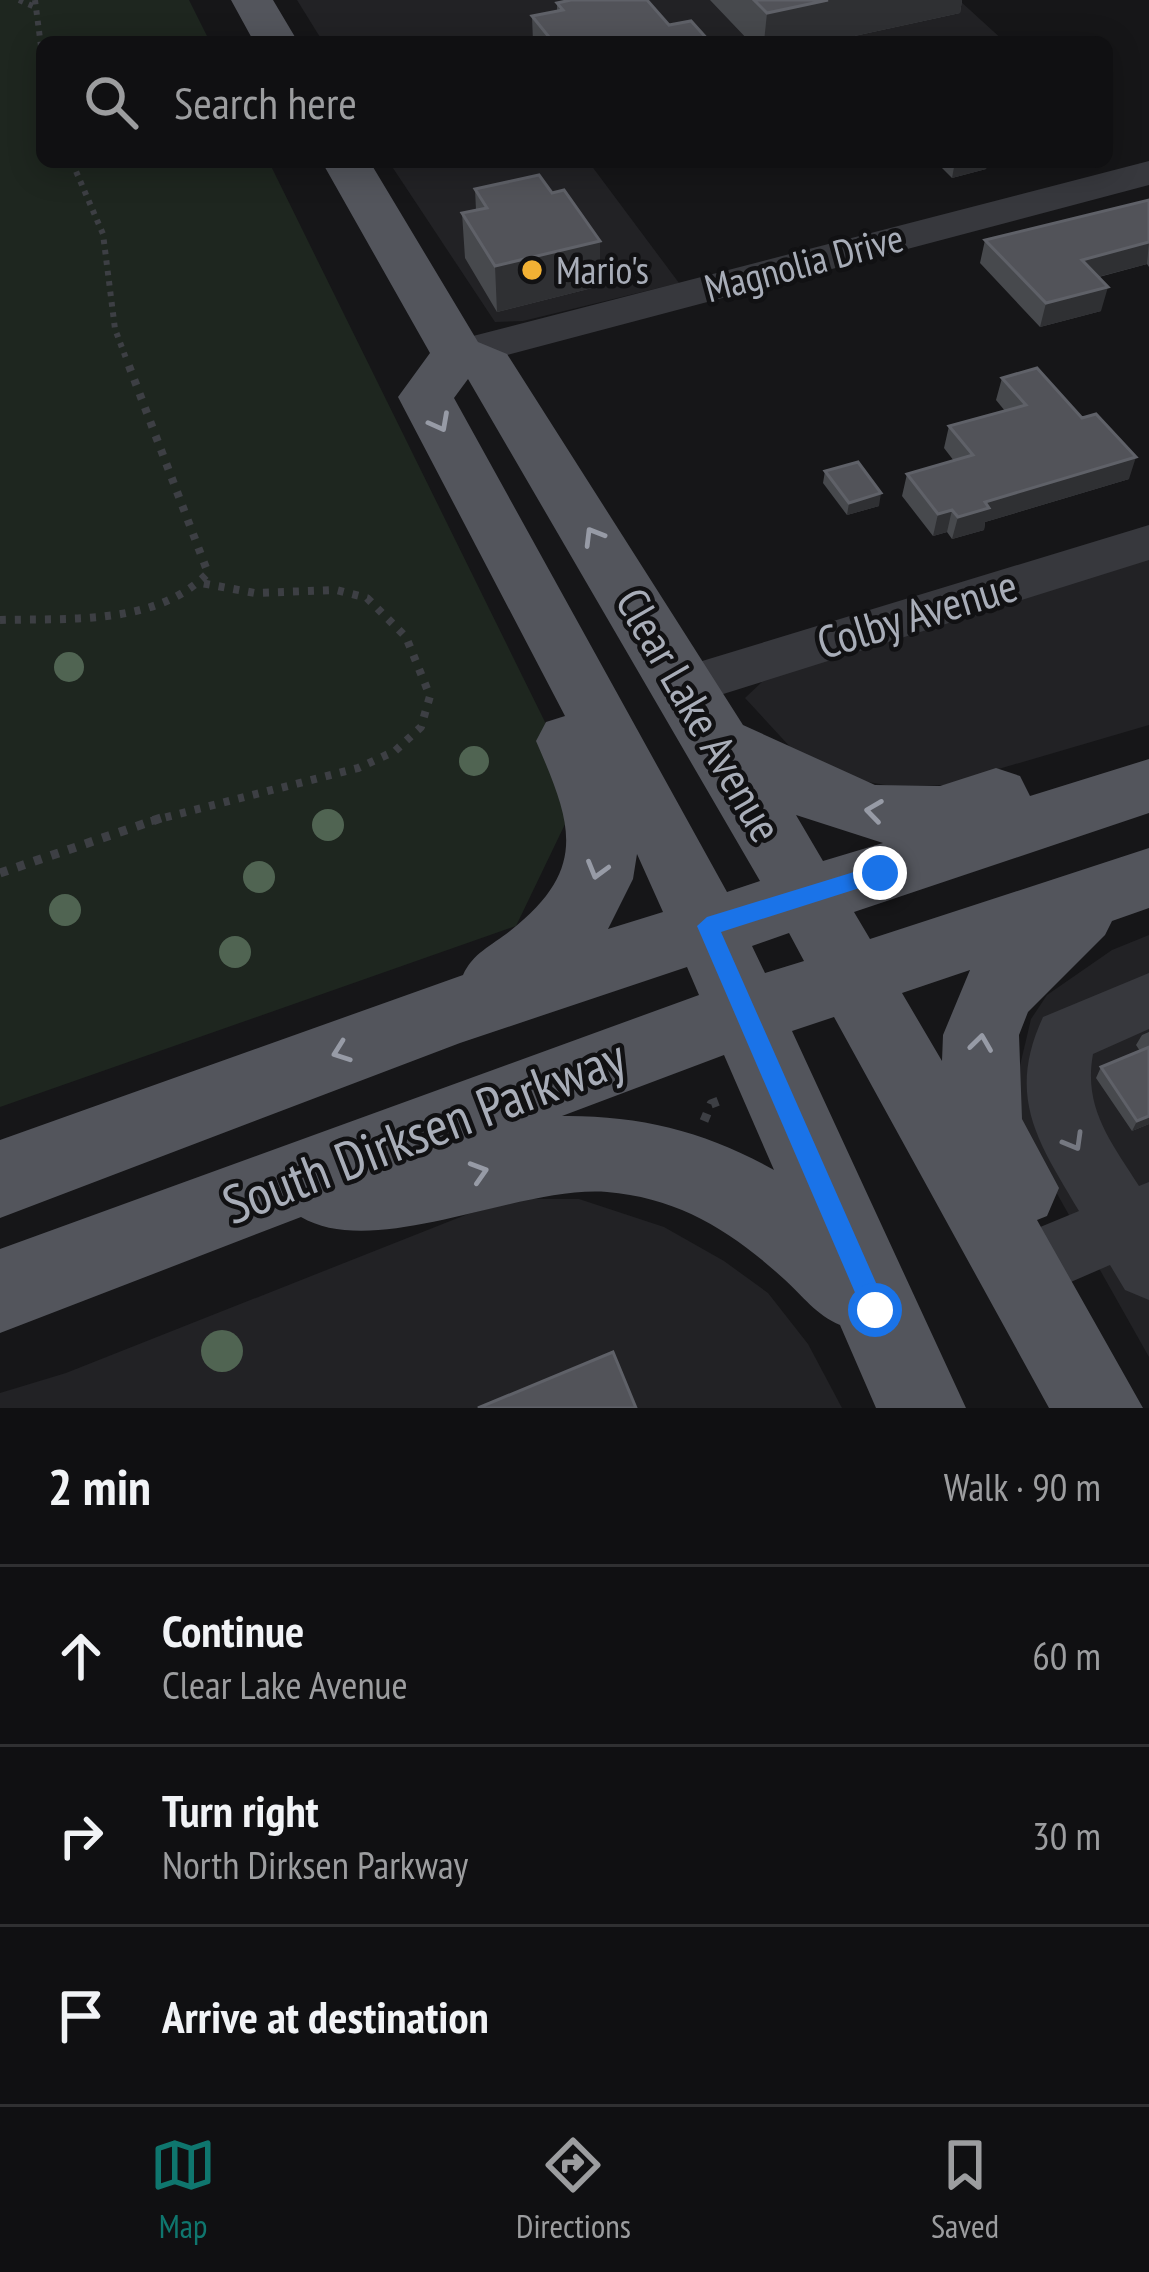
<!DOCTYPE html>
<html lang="en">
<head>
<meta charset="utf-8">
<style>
  :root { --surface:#101012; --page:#19191b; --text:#f1f3f6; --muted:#9c9d9f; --line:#303032; --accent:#0f766e }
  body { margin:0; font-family:"PT Sans Narrow",sans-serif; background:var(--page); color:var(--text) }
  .stop { position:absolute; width:36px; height:36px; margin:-27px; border:9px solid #1a73e8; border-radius:50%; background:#fff }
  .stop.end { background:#1a73e8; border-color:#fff; box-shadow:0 3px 12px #0008 }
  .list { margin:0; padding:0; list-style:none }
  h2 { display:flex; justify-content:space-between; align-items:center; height:156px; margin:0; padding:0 48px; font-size:51px }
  h2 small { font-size:39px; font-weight:400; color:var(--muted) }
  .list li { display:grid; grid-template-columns:78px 1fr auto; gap:36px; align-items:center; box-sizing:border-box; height:180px; padding:0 48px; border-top:3px solid var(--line) }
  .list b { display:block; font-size:45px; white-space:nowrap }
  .list p { margin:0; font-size:39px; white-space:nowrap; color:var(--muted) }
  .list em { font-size:39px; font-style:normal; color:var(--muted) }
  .icon { flex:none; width:66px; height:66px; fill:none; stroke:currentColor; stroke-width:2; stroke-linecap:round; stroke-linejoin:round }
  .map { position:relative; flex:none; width:1149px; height:1408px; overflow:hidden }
  .search { position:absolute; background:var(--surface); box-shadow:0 6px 30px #0003; left:36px; right:36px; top:36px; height:132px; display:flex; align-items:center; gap:30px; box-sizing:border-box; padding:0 42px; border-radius:18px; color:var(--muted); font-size:45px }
  .sheet { height:696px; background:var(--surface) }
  nav { display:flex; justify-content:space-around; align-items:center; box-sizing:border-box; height:168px; border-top:3px solid var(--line); background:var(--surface); font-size:33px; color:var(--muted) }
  nav a { display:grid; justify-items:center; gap:6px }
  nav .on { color:var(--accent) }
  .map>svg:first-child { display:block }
  .built { fill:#222225 }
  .green { fill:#1e261f }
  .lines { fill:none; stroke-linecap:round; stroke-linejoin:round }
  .path-far2 { stroke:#3d3f44; stroke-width:6; stroke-dasharray:4.5 6; stroke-linecap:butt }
  .path-far1 { stroke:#3d3f44; stroke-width:8; stroke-dasharray:6 9; stroke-linecap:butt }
  .path { stroke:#3d3f44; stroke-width:9; stroke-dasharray:8 10; stroke-linecap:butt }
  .minor { fill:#37383d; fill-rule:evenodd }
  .major { fill:#53555c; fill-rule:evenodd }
  .tree { fill:#506452 }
  .wall { fill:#47494d }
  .shaded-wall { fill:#2f3033 }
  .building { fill:#525359; stroke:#5f6168; stroke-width:3 }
  .oneway { stroke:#979ba6 }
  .oneway2 { stroke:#757881 }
  .route { fill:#1a73e8 }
  .poi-dot { fill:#f2b134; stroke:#111113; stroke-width:4.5 }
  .labels { text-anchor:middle; stroke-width:9; stroke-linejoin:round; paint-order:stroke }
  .far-street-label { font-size:39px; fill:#a8adb8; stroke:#111113 }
  .far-poi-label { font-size:39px; fill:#a8adb8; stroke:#111113; text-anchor:start }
  .street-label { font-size:45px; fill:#a8adb8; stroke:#111113 }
  .near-street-label { font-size:54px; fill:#a8adb8; stroke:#111113 }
</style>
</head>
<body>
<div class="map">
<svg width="1149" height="1408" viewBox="0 0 1149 1408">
  <rect width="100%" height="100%" fill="#161618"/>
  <!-- built -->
  <path class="built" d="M297 0H959L1005 42H323Z
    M389 162H601L591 165 679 283 523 321 495 322Z
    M1149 554V725L944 785 891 786 857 780 793 750 745 698 764 680Z
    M1149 935V1357L1029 1144 1018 1106V1074L1031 1019 1047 995 1112 950Z
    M527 1199H579L664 1227 724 1261 768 1293 808 1344 842 1408H0V1393L66 1373 468 1214Z"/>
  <!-- green -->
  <path class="green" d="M0 0H189L210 42H42V162H269L580 793 516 926 0 1107Z"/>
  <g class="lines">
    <!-- path-far2 -->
    <path class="path-far2" d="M19 0 35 7
      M35 0 42 54
      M72 162 103 234 115 329 127 361"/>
    <!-- path-far1 -->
    <path class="path-far1" d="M0 620C69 618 156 626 208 573L126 358
      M151 821 358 768 395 751 421 727 430 696 406 637 367 598 336 590 255 593 201 583"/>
    <!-- path -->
    <path class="path" d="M0 873 161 818
      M704 1121 711 1104 724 1099"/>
    <!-- minor -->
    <path class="minor" d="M1149 161V185L458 368 442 364 436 354 442 344Z
      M1149 525V560L685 706 666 700 658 686 666 672Z
      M1149 973V1029L1093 1054C1083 1108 1111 1142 1139 1186L1149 1182V1300L1125 1290 1110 1265 1057 1288 1033 1278 1023 1254 1033 1230 1079 1211C1038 1142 1006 1097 1043 1017Z"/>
    <!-- major -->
    <path class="major" d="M231 0H273L298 42H254Z
      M322 162H370L478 342 507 354 743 725 875 785 940 786 996 768 1020 776 1030 796 1149 759V813L854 912 870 939 1149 848V908L1112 921 1105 935 1028 1012 1019 1035 1022 1119 1059 1188 1047 1216 1037 1220 1143 1408H1049L834 1017 792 1031 966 1408H876L840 1325C816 1315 803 1296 784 1279 731 1231 679 1198 607 1192 519 1185 376 1261 301 1217L0 1333V1249L699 995 687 967 460 1043 0 1218V1140L463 975C473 953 491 946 510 931 589 869 572 824 536 741L546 722 565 716 398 397 430 353ZM468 379 760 881 727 892 454 398ZM796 815 883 843 823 861ZM637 854 663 912 608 929 633 879ZM789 933 804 961 765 973 752 946ZM970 970 943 1035 942 1061 902 993ZM724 1055 774 1170C707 1132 639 1115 562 1116Z"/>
  </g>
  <!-- trees -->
  <g class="tree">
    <circle cx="69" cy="667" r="15"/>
    <circle cx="474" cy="761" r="15"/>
    <circle cx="328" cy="825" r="16"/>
    <circle cx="259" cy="877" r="16"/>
    <circle cx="65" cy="910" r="16"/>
    <circle cx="235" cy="952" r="16"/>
    <circle cx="222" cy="1351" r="21"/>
  </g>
  <!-- wall -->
  <path class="wall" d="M710 0H962L960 13 827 42H750Z
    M557 3 669 25 710 42H533L532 16 557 11Z
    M936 162H988L986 169 952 178Z
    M475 189 600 286 497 312 465 258 462 213 476 210Z
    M1149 200V267L1147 264 1099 277 1101 311 1040 327 980 263 985 240Z
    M1002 378 1082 418 1129 479 985 522 984 530 952 539 947 532 933 536 902 496 907 474 954 461 944 448 949 426 1005 411 996 400Z
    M825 471 879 506 847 515 823 483Z
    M1149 1032V1124L1132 1131 1096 1078 1101 1067 1140 1051 1136 1045 1142 1035Z"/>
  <!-- shaded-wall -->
  <path class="shaded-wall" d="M828 0H962L960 13 827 42H764L767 13Z
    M955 162H988L986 169 952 178Z
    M600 241V286L497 312 495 266Z
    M1149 242 1147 264 1075 283 1082 260Z
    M1108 287 1101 311 1040 327 1046 303Z
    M1136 457 1129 479 985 522 984 530 952 539 958 517 985 502Z
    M881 493 879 506 847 515 849 503Z
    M952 510 947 532 933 536 938 514Z
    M1149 1116V1124L1132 1131 1137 1121Z"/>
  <!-- building -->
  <path class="building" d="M571 0H647L669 25 691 21 710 42H586L584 39 570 42H553L532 16 563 10 557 3Z
    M754 0H828L767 13Z
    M539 175 552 193 564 190 600 241 495 266 462 213 487 208 475 189Z
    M1149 200V242L1082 260 1108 287 1046 303 985 240Z
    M1037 368 1082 418 1096 414 1136 457 985 502 989 508 958 517 952 510 938 514 907 474 973 455 949 426 1026 405 1002 378Z
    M858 462 881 493 849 503 825 471Z
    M1149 1047V1116L1137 1121 1101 1067Z
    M613 1352 636 1408H478Z"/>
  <!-- one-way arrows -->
  <defs><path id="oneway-chevron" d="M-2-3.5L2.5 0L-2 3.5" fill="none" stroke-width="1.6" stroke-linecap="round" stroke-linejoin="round" transform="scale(3)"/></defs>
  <g class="oneway">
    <use href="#oneway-chevron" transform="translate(440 423) rotate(62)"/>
    <use href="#oneway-chevron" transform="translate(593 536) rotate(-121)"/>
    <use href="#oneway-chevron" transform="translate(874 811) rotate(-172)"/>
    <use href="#oneway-chevron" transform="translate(597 870) rotate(106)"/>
    <use href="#oneway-chevron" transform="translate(981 1043) rotate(-82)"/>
    <use href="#oneway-chevron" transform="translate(341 1052) rotate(160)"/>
    <use href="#oneway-chevron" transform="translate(479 1172) rotate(-17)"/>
  </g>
  <use class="oneway2" href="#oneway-chevron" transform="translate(1074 1142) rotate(60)"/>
  <!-- route -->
  <path class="route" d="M880 864 888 866V879L721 932 888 1310 875 1322 866 1318 697 926 707 917Z"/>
  <!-- markers -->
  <circle class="poi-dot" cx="532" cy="270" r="12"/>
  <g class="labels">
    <!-- far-street labels -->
    <g class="far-street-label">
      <text transform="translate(804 263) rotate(-15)" y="14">Magnolia Drive</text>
    </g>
    <!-- far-poi labels -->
    <g class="far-poi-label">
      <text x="556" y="284">Mario's</text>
    </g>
    <!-- street labels -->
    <g class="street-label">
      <text transform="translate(917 614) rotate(-17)" y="16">Colby Avenue</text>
      <text transform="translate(699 715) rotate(60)" y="16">Clear Lake Avenue</text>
    </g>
    <!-- near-street labels -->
    <g class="near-street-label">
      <text transform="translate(424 1131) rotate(-21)" y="19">South Dirksen Parkway</text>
    </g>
  </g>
</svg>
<div class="stop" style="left:875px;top:1310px"></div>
<div class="stop end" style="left:880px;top:873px"></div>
<div class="search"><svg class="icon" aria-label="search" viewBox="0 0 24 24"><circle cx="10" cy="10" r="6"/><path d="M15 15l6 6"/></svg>Search here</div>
</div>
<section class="sheet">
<h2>2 min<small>Walk · 90 m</small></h2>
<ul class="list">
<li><svg class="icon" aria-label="ahead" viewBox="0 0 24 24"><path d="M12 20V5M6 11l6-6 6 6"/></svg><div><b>Continue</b><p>Clear Lake Avenue</p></div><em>60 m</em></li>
<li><svg class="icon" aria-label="right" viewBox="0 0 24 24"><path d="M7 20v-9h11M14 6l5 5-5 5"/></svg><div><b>Turn right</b><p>North Dirksen Parkway</p></div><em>30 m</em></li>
<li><svg class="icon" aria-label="arrive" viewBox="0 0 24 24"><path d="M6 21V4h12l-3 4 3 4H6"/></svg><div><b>Arrive at destination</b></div></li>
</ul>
</section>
<nav>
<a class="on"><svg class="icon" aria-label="map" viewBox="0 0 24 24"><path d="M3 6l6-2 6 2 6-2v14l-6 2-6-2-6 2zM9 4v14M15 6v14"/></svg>Map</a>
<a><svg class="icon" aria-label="directions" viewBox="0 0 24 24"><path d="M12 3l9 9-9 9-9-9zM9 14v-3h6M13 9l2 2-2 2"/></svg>Directions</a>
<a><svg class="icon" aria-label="saved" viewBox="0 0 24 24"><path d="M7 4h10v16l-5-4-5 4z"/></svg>Saved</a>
</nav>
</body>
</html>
